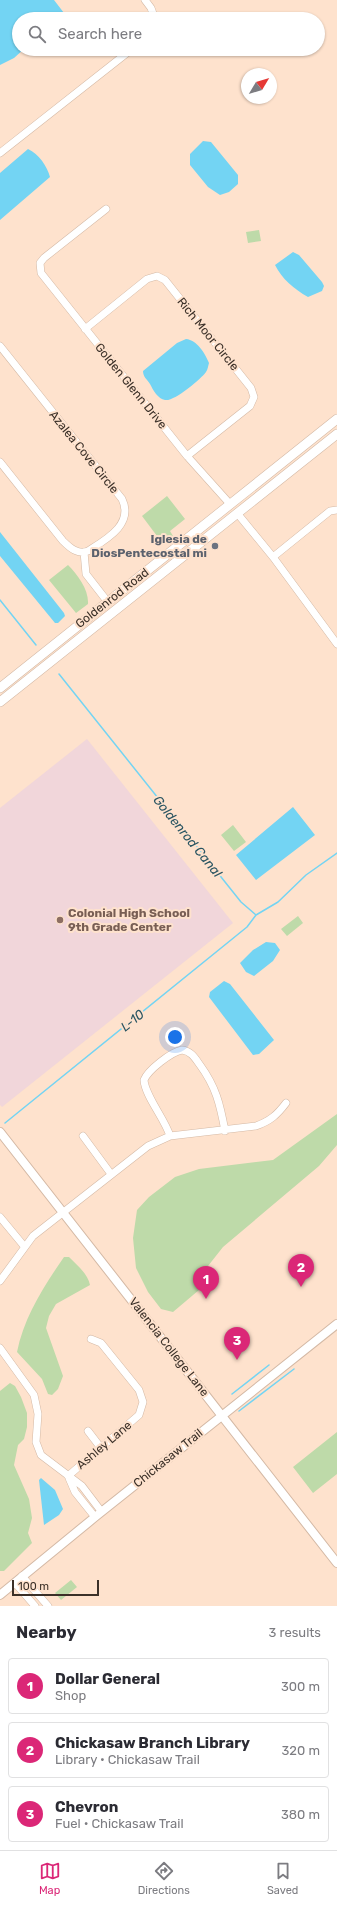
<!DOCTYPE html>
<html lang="en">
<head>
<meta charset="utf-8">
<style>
  :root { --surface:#fff; --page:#f7f7f7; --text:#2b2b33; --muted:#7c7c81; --line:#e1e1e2; --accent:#db2777 }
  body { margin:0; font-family:Rubik,sans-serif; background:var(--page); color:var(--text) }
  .compass { position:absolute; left:241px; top:68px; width:36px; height:36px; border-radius:50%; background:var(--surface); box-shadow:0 1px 3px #0004; rotate:52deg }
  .scale { position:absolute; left:12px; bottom:10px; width:87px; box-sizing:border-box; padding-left:4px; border:2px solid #3b3028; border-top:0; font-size:11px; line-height:14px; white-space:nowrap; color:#3b3028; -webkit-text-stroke:3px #fee2cd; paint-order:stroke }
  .you { position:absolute; left:175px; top:1037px; width:14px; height:14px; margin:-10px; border:3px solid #fff; border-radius:50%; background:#1a73e8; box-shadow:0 0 0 6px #1a73e833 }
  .badge { display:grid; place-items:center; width:26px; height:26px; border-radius:50%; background:var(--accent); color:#fff; font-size:13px; font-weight:700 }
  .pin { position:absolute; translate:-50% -33px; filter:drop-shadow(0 1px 2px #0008) }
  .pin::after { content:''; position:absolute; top:21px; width:14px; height:12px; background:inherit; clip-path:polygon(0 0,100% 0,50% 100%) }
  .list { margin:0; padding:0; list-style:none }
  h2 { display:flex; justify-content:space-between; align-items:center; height:52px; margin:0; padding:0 16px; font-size:17px }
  h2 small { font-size:13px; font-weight:400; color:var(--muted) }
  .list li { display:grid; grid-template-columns:26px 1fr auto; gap:12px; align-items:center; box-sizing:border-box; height:56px; margin:0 8px 8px; padding:0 8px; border:1px solid var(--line); border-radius:4px }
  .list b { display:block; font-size:15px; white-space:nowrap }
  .list p { margin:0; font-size:13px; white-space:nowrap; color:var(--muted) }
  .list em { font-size:13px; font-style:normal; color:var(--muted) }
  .icon { flex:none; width:22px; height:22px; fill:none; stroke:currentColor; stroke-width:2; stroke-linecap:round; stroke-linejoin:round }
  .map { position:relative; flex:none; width:337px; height:1606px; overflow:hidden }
  .search { position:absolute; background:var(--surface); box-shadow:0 1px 3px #0004; left:12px; right:12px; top:12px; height:44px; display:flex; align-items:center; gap:10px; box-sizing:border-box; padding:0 14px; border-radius:22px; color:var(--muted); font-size:15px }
  .sheet { height:244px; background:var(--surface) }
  nav { display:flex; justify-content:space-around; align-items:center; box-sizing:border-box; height:56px; border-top:1px solid var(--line); background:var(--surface); font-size:11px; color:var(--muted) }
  nav a { display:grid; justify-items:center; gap:2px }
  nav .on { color:var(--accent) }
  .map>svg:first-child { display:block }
  .education { fill:#f1d6da }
  .green { fill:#bedaa9 }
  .water { fill:#73d4f3 }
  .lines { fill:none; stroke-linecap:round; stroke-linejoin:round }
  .stream { stroke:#73d4f3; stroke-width:1.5 }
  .minor-casing { stroke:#d4b9a5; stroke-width:8 }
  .tertiary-casing { stroke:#d4b9a5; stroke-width:10 }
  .secondary-casing { stroke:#d4b9a5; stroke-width:10 }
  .minor { stroke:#fff; stroke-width:7 }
  .tertiary { stroke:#fff; stroke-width:8 }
  .secondary { stroke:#fff; stroke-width:9 }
  .worship-dot { fill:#6b7280; stroke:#fee2cd; stroke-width:1.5 }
  .education-dot { fill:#8d6e63; stroke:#fee2cd; stroke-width:1.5 }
  .labels { text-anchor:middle; stroke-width:4; stroke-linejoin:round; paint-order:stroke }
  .street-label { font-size:12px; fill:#3b3028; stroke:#fee2cd }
  .worship-label { font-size:12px; font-weight:bold; fill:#5b616d; stroke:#fee2cd; text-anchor:end }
  .education-label { font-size:12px; font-weight:bold; fill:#785e54; stroke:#fee2cd; text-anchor:start }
  .water-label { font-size:13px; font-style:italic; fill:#295461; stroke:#fee2cd }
</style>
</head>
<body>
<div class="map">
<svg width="337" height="1606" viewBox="0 0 337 1606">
  <rect width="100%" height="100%" fill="#fee2cd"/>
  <!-- education -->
  <path class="education" d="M87 739 233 923 2 1107 0 1105V808Z"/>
  <!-- green -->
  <path class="green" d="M259 230 261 241 248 243 246 232Z
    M167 496 185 519 170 531 173 536 163 544 142 516Z
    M68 565C78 575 89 590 88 604L76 613 49 580Z
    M233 825 246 842 234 851 221 835Z
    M298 916 303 923 287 936 281 929Z
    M337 1114V1145L319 1166 223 1247 208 1266 199 1290 173 1312 161 1309 148 1292 136 1268 133 1238 137 1210 149 1197 175 1177 199 1169 273 1160Z
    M64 1257H69C77 1265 88 1274 90 1285L56 1304 49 1316 46 1328 63 1376 58 1389 52 1395 48 1394 42 1379 17 1352C24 1317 44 1286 64 1257Z
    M10 1383 15 1386 21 1397 27 1413V1427L24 1439 18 1445 14 1465 29 1499 32 1518 28 1533 32 1543 4 1571H0V1391Z
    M337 1432V1474L313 1493 293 1467Z
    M71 1580 77 1587 61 1600 55 1593Z"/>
  <!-- water -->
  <path class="water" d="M0 0H54L64 13 57 19H19V49H24L14 58 0 65Z
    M203 141 211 142 238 175V184L229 192 220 195 208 187 190 165V154Z
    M28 149C39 154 47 166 50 177L0 220V173Z
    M293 252 299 255 322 282 324 286 322 291 308 297C294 289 282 279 275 265Z
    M186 339C197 340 205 353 209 363 208 366 208 369 206 372 201 379 174 402 165 400 158 399 153 390 150 384 147 379 143 377 143 371L177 343Z
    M0 532 64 613 65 616 58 623H55L0 556Z
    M293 807 315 835 256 880 236 855Z
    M266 942 275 943 280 950 273 961 254 976 246 972 240 963 253 950Z
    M224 981 230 984 274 1040 259 1054 253 1055 209 997 210 992Z
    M41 1478 55 1490 63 1509 59 1515 44 1525 39 1480Z"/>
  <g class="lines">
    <!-- stream -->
    <path class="stream" d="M0 600 36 645
      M59 674 241 902 256 915
      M5 1123 247 927 256 915 278 902 306 875 337 853
      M232 1394 269 1365
      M239 1411 294 1369"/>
    <!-- minor casing -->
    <g class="minor-casing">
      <path id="minor" d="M145 0 151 8 155 19
        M0 153 132 49
        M106 209 44 258 40 263 41 273 187 456 230 504
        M85 329 147 279 157 276 165 280 251 388 254 397 250 406 187 456
        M0 346 122 499C134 524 107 539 88 551 78 555 70 548 63 541L0 462
        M237 513 273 557 337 644
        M84 552 86 574 107 601
        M273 557 330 511 337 510
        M83 1136 111 1174
        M170 1136C165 1119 145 1096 144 1080 148 1070 171 1052 182 1050 191 1051 195 1058 200 1065 216 1087 220 1104 225 1131
        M0 1217 24 1246
        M0 1281 33 1236 148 1146 170 1136 256 1126C270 1121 277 1115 286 1103
        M0 1348 34 1395 38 1414 36 1442 41 1455 82 1486 101 1511
        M88 1431 101 1448
        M68 1476 139 1415 143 1402 139 1390 101 1343 91 1339
        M69 1478 75 1492 95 1517
        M22 1576 48 1606
        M15 1583 35 1606"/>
    </g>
    <!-- tertiary casing -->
    <g class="tertiary-casing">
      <path id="tertiary" d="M0 1132 337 1563
        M0 1595 95 1517 337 1324"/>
    </g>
    <!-- secondary casing -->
    <g class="secondary-casing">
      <path id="secondary" d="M0 688 337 419
        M0 702 337 434"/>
    </g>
    <!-- minor -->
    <use href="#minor" class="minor"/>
    <!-- tertiary -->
    <use href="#tertiary" class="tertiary"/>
    <!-- secondary -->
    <use href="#secondary" class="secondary"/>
  </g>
  <!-- markers -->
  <circle class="worship-dot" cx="215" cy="546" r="4"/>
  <circle class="education-dot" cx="60" cy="920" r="4"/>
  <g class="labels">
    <!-- street labels -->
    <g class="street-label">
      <text transform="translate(208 334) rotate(51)" y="4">Rich Moor Circle</text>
      <text transform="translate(131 386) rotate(51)" y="4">Golden Glenn Drive</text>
      <text transform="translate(84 452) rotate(51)" y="4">Azalea Cove Circle</text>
      <text transform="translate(112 598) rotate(-38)" y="4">Goldenrod Road</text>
      <text transform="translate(169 1347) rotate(52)" y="4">Valencia College Lane</text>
      <text transform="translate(104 1445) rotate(-40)" y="4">Ashley Lane</text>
      <text transform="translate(168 1458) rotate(-39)" y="4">Chickasaw Trail</text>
    </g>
    <!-- worship labels -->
    <g class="worship-label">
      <text x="207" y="543">Iglesia de<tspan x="207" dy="14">DiosPentecostal mi</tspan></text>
    </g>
    <!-- education labels -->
    <g class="education-label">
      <text x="68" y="917">Colonial High School<tspan x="68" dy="14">9th Grade Center</tspan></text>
    </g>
    <!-- water labels -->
    <g class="water-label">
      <text transform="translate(188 836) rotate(51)" y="5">Goldenrod Canal</text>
      <text transform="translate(132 1020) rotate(-39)" y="5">L-10</text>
    </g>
  </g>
</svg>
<svg class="compass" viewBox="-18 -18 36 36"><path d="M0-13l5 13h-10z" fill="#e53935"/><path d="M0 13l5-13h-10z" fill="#7c7c81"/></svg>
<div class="scale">100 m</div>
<div class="you"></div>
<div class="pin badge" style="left:206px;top:1299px">1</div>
<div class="pin badge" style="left:301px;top:1287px">2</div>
<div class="pin badge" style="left:237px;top:1360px">3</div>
<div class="search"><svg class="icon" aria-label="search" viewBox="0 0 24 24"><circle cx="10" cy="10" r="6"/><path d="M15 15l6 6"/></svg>Search here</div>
</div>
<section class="sheet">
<h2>Nearby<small>3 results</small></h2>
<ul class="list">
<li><span class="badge">1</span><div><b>Dollar General</b><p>Shop</p></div><em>300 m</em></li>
<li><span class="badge">2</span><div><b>Chickasaw Branch Library</b><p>Library · Chickasaw Trail</p></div><em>320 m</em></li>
<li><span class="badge">3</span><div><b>Chevron</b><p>Fuel · Chickasaw Trail</p></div><em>380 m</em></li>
</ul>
</section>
<nav>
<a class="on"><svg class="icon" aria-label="map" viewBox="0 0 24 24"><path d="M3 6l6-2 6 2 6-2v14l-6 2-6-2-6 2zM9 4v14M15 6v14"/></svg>Map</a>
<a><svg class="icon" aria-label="directions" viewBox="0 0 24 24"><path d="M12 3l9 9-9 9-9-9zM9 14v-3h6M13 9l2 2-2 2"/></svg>Directions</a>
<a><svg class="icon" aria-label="saved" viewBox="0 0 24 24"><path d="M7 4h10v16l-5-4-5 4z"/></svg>Saved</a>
</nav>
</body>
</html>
